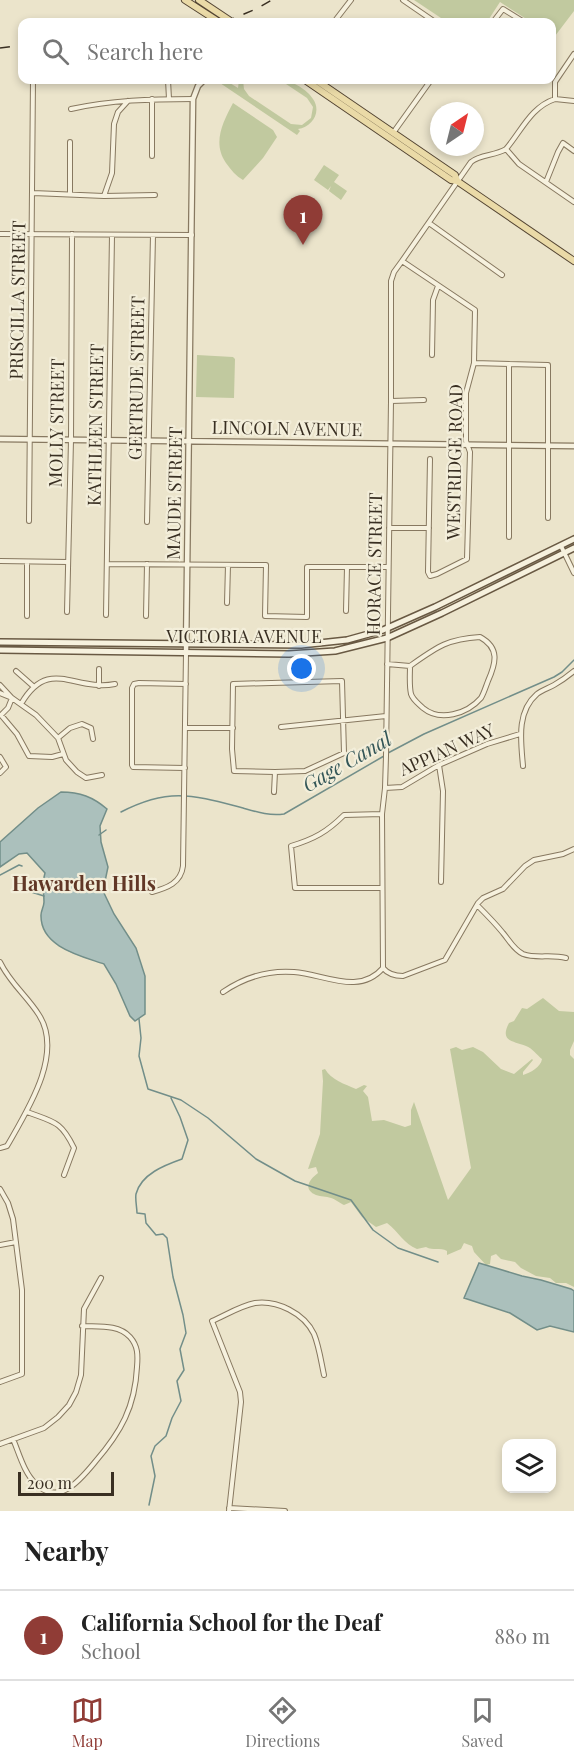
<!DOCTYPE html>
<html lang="en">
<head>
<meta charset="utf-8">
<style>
  :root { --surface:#fff; --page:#f2f2f2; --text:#222; --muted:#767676; --line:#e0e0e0; --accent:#903c36 }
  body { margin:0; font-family:"Playfair Display",serif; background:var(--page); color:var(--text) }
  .controls { position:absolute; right:18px; bottom:18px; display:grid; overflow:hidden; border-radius:12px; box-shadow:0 3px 9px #0003 }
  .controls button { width:54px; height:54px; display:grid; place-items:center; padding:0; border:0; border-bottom:2px solid var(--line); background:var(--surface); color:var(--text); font:30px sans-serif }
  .compass { position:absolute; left:430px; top:102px; width:54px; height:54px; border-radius:50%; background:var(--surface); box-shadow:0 3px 9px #0003; rotate:35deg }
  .scale { position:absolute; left:18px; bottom:15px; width:96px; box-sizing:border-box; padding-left:6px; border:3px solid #392f22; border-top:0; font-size:16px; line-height:21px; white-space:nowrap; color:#392f22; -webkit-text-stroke:4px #f3eeda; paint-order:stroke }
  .you { position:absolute; left:302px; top:669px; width:21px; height:21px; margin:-15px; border:4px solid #fff; border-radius:50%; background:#1a73e8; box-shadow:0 0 0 9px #1a73e833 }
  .badge { display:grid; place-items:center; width:39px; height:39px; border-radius:50%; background:var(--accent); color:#fff; font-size:20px; font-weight:700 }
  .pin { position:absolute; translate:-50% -50px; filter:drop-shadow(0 2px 3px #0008) }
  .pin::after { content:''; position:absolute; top:32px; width:21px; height:18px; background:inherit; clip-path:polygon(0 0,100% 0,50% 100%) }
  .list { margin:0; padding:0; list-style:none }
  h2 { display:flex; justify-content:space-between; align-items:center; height:78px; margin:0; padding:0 24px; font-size:26px }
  h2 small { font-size:20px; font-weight:400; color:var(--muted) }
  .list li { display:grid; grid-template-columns:39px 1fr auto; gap:18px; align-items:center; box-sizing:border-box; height:90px; padding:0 24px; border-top:2px solid var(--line) }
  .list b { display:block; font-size:22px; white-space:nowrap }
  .list p { margin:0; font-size:20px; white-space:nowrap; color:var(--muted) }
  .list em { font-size:20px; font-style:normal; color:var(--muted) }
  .icon { flex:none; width:33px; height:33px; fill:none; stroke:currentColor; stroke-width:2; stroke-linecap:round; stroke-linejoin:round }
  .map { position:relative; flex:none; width:574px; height:1511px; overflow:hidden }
  .search { position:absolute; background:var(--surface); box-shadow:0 3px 9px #0003; left:18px; right:18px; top:18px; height:66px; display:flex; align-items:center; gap:15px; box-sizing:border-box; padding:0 21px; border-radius:12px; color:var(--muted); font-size:22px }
  .sheet { height:168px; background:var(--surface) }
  nav { display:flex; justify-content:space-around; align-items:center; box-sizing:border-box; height:84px; border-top:2px solid var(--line); background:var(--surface); font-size:16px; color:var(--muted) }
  nav a { display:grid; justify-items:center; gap:3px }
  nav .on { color:var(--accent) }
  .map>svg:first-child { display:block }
  .green { fill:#c1c99f }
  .water { fill:#abc0bc; stroke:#728e89; stroke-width:1.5 }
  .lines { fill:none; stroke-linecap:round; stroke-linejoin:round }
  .stream { stroke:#728e89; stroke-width:1.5 }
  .minor-casing { stroke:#877860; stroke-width:6 }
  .tertiary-casing { stroke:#877860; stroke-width:7 }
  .secondary-casing { stroke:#695943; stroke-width:8 }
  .primary-casing { stroke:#554634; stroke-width:8 }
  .minor { stroke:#f6f1de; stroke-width:4 }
  .tertiary { stroke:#f6f1de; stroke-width:4.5 }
  .secondary { stroke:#f6f1de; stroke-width:5 }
  .primary { stroke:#eadaa7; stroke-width:6 }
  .rail { stroke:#392f22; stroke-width:1.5; stroke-dasharray:10 10; stroke-linecap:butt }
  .labels { text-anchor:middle; stroke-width:4.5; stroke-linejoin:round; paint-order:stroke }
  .street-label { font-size:18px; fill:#392f22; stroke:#f3eeda }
  .water-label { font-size:20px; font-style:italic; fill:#335657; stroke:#f3eeda }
  .neighbourhood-label { font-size:20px; font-weight:bold; fill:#613726; stroke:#f3eeda }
</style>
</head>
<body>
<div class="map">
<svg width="574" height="1511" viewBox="0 0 574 1511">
  <rect width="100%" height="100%" fill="#ebe4cb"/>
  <!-- green -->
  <path class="green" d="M414 0H574V11L555 36 552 33V22H531L500 2 487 22H447Z
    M218 80H225L238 88 239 80H243L244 89 249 96 291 124 302 125 311 118 313 107 307 98 280 80C290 79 308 90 313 99 322 112 312 127 298 129L300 131 297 135 217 81Z
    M233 103 273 130 277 137 263 158 243 180C236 176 231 170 226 163 212 143 223 122 233 103Z
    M324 165 339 175 334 182 347 191 341 200 329 191 331 186 328 190 314 180Z
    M197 355 233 357 235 359 234 398 196 397Z
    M543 998 559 1011 574 1012V1041L570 1050V1055L574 1059V1287L566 1283H556L550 1278 536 1276 521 1268 515 1262 501 1259 496 1254 491 1256 490 1264 486 1265 474 1252 472 1246 464 1243 461 1249 447 1255V1251C440 1247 433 1251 426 1247L417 1249C404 1244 398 1231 387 1223L376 1227 362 1217 351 1202 344 1205C340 1203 335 1199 331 1198 326 1196 321 1197 316 1195 302 1189 310 1179 318 1173L316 1167 308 1169 320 1134 323 1081 322 1070 325 1069C331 1080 345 1084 356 1089L364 1085 367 1086 363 1091 368 1097 372 1121 384 1120 405 1127 411 1125V1110L414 1102 448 1200 471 1168 450 1049 456 1047 462 1050 473 1047 483 1052 501 1069 514 1074 532 1059 533 1060 523 1072V1075C530 1073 541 1067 542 1059 537 1055 532 1048 526 1046 514 1041 499 1042 509 1023L514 1021 522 1008 527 1009Z"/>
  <!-- water -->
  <path class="water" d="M61 792C80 792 93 797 107 809L100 826 101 842 108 867 103 891 114 914 136 948 145 976V1014L135 1021 130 1016 116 984 104 964C81 956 40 947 41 915 41 911 44 906 44 902 44 890 41 885 45 873L27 853 19 854 0 867V842L38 808Z
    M479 1263 522 1276 541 1280 571 1289 574 1291V1332L550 1326 537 1330 510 1313 464 1298Z"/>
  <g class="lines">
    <!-- stream -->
    <path class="stream" d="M388 753 424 734 554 677 562 672 574 660
      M121 812C169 787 193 795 243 808 257 812 269 816 284 814L384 756
      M99 835 106 830
      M0 875 19 865 22 866
      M28 891 44 896
      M139 1019 141 1038 139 1056 148 1089 181 1100 208 1118 256 1159 295 1181 351 1200 373 1230 398 1248 438 1262
      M149 1505 155 1476 151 1456 155 1446 166 1436 172 1418 181 1401 177 1381 184 1370 180 1349 186 1333 183 1315 173 1277 167 1238 163 1234 156 1235 146 1223 145 1214 137 1213C137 1208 135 1199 136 1194 141 1174 165 1165 182 1159L188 1140 180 1117 171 1098"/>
    <!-- minor casing -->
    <g class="minor-casing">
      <path id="minor" d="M403 0 435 22
        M334 22 351 0
        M493 22 503 9 524 22
        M168 80 169 99
        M555 99 574 101
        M71 109C111 100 152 99 193 99
        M393 133 431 80
        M506 149 519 164 574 202
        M152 156V99
        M546 182 558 152 563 143 574 151
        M33 193 104 196 155 195
        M70 194V142
        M104 196 112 173 114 124 118 112 128 101
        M429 223 502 275
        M0 234 192 235
        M402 261 475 310 474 363 466 393V441L470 452 467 559 437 574 430 576 428 572 430 459
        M432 355 433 300 438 286
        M474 363 548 365V518
        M391 401 424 400
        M29 521 33 80
        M147 522 153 235
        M389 528H429
        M509 537V364
        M561 546 574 573
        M0 561 68 562
        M107 564 266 565 265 616 307 617V567H388
        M227 603 228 565
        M346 611 347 567
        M67 612 71 440 72 234
        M106 615 112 235
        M27 616V562
        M146 616 147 564
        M480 637C500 648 496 663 488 681 486 686 484 693 481 698 467 714 440 722 423 708 418 703 413 700 411 694 409 685 410 675 410 666 437 647 447 639 480 637Z
        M387 664 410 666
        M16 671 33 686
        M342 681 344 753 305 771 275 772 234 771 232 749 233 684Z
        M0 685 12 698
        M99 686V669
        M0 693 12 698 36 715 58 738 66 760 77 772 86 778 102 775
        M21 704C49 656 74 692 115 684
        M1 715 17 734 29 756 52 757 63 754
        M1 715 8 708 12 698
        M281 727 386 716
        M186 728H233
        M58 738 70 728 82 724 91 728 93 739
        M0 757 6 767 0 773
        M439 765 443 791 441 882
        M523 766C521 742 516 712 537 694 542 690 549 688 554 685 561 681 568 676 574 671
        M185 768 133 767 132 765V688L134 684 139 683 186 684
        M385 788 402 787 439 765 487 744 520 734
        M274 792 275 772
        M382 814 344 815C327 832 314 839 291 846L295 888H382
        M152 892C167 888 181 883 183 866L186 653
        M477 905C486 914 495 923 503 933 509 940 514 950 523 954 536 959 551 954 566 958
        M0 962C10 983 27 996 39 1015 64 1054 27 1111 7 1146L0 1148
        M383 968 382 814 385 788 386 756 391 401V281L394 272 402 261 471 162C481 154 495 156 506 149 522 130 531 107 555 99V82L574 54
        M383 968C388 974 395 976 403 976L445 960 478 903 483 898 503 889 525 866 534 860 563 854 574 849
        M223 992C245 977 268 970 294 972 324 974 359 996 383 968
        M27 1112C54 1122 61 1121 74 1148L64 1175
        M0 1189 8 1203 13 1219 22 1290V1374L0 1382
        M0 1245 16 1242
        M13 1439C19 1453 24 1473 36 1484 59 1507 81 1479 95 1462 121 1432 135 1407 137 1367 138 1355 138 1346 130 1337 118 1324 98 1327 82 1326
        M0 1444 44 1428 58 1417 69 1405 76 1392 81 1375 84 1309 101 1278
        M229 1508 285 1511
        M229 1511 241 1402 240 1392 212 1321C226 1315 240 1306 255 1303 277 1300 304 1313 314 1334 319 1346 321 1361 324 1375"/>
    </g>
    <!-- tertiary casing -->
    <g class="tertiary-casing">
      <path id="tertiary" d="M0 439 574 446
        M186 653 193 99 198 86 204 80"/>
    </g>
    <!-- secondary casing -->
    <g class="secondary-casing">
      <path id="secondary" d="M0 642 301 645 347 640 383 630 435 607 574 539
        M0 650 289 654 335 651 387 638 442 613 574 548"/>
    </g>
    <!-- primary casing -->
    <g class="primary-casing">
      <path id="primary" d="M185 0 219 22
        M199 0 232 22
        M305 80 451 180 457 181 574 261
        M316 80 455 175 457 181"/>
    </g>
    <!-- minor -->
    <use href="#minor" class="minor"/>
    <!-- tertiary -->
    <use href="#tertiary" class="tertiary"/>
    <!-- secondary -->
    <use href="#secondary" class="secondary"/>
    <!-- primary -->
    <use href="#primary" class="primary"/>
    <!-- rail -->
    <path class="rail" d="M225 22 256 9 272 0
      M0 48 22 45"/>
  </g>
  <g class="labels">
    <!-- street labels -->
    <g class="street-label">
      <text transform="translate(18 300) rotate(-89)" y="6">PRISCILLA STREET</text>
      <text transform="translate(137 378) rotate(-89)" y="6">GERTRUDE STREET</text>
      <text transform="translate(57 423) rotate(-89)" y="6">MOLLY STREET</text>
      <text transform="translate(96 425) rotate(-89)" y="6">KATHLEEN STREET</text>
      <text transform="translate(287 429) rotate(1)" y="6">LINCOLN AVENUE</text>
      <text transform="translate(455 462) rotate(-89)" y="6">WESTRIDGE ROAD</text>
      <text transform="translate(175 493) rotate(-89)" y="6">MAUDE STREET</text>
      <text transform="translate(375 564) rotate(-89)" y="6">HORACE STREET</text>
      <text x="244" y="643">VICTORIA AVENUE</text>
      <text transform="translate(447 750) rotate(-24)" y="6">APPIAN WAY</text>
    </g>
    <!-- water labels -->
    <g class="water-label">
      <text transform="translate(347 762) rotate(-30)" y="7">Gage Canal</text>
    </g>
    <!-- neighbourhood labels -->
    <g class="neighbourhood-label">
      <text x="84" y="891">Hawarden Hills</text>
    </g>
  </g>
</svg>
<div class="controls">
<button><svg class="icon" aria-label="layers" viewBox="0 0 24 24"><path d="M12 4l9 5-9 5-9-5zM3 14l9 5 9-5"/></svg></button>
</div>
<svg class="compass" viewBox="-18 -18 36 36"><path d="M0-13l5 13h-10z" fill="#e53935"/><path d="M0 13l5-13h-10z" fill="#767676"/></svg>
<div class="scale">200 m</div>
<div class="you"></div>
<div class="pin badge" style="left:303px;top:245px">1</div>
<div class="search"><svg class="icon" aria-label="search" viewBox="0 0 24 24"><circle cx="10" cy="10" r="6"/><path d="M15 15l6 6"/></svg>Search here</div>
</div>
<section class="sheet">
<h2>Nearby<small></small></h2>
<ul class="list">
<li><span class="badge">1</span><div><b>California School for the Deaf</b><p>School</p></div><em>880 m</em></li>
</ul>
</section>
<nav>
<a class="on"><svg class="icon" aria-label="map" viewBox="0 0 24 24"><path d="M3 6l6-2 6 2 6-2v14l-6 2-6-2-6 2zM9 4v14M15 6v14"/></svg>Map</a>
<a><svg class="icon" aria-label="directions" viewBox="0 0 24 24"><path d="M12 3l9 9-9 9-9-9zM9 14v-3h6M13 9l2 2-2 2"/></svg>Directions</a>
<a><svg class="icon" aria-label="saved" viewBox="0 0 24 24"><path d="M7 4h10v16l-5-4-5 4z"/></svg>Saved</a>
</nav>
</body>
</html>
